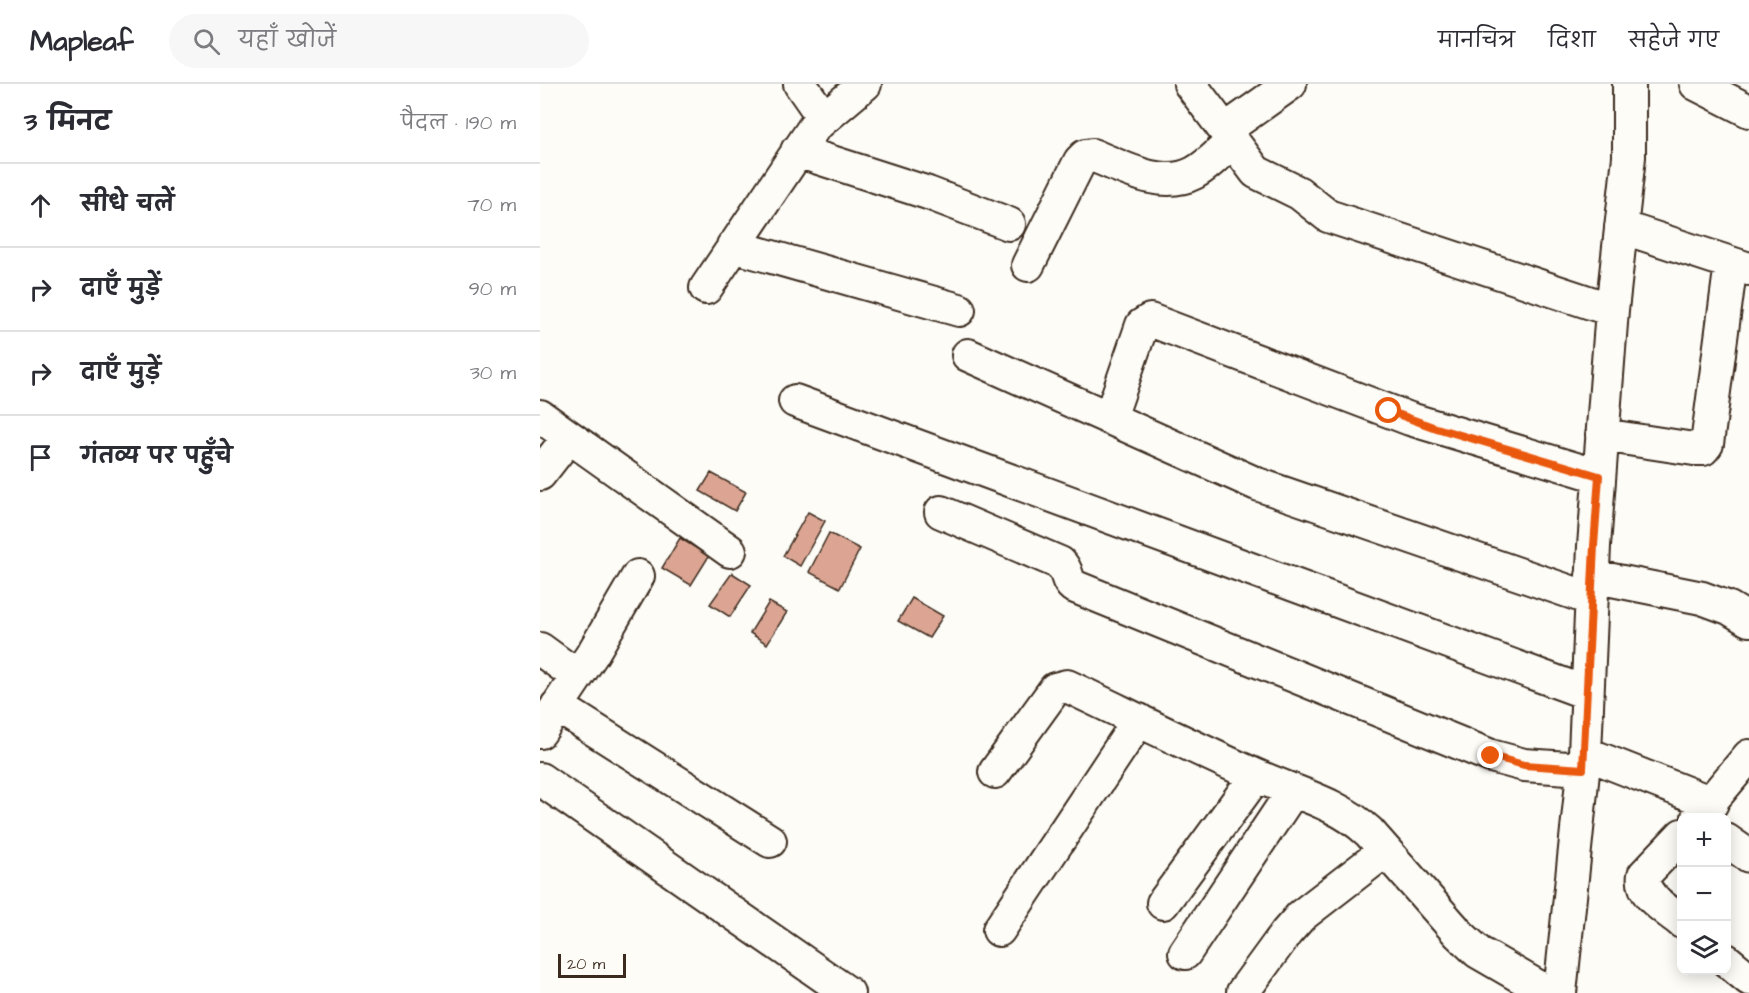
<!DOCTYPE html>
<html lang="hi">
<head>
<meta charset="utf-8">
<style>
  :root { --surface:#fff; --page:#f7f7f7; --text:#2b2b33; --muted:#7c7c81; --line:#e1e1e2 }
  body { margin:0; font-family:"Architects Daughter","Playpen Sans Deva",sans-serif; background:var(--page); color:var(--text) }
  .controls { position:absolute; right:18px; bottom:18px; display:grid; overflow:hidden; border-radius:12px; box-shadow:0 3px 15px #0003 }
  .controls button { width:54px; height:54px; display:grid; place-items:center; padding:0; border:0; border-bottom:2px solid var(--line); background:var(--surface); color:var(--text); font:30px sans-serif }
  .scale { position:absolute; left:18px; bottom:15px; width:68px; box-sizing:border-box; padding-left:6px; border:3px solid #3b2a1e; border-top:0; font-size:16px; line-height:21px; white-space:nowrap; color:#3b2a1e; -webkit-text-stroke:4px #fdfcf7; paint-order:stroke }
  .stop { position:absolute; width:18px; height:18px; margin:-14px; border:4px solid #ea580c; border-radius:50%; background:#fff }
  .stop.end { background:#ea580c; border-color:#fff; box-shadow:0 2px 6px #0008 }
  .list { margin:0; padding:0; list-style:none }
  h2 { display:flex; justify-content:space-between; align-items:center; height:78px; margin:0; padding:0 24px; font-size:26px }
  h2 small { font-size:20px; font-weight:400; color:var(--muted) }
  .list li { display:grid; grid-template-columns:39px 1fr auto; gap:18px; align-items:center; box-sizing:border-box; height:84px; padding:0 24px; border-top:2px solid var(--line) }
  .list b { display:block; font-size:22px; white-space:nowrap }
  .list em { font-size:20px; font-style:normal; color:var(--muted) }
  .icon { flex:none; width:33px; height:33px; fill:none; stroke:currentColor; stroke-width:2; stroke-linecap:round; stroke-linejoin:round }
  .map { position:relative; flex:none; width:1209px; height:909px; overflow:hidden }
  header { display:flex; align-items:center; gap:36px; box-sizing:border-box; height:84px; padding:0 30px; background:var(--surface); border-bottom:2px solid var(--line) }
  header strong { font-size:28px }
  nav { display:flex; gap:33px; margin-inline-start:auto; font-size:21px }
  .search { width:420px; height:54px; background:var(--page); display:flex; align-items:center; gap:15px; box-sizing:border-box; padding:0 21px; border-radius:33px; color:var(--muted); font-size:22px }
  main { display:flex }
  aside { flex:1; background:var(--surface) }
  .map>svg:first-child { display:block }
  .building { fill:#dca593; stroke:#3b2a1e; stroke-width:1.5 }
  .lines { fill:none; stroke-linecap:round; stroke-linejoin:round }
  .minor-casing { stroke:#3b2a1e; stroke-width:36 }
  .minor { stroke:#fdfcf7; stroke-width:32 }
  .route { stroke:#ea580c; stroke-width:8 }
</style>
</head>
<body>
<header>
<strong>Mapleaf</strong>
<div class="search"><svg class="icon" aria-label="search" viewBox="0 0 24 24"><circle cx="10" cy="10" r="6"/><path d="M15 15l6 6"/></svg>यहाँ खोजें</div>
<nav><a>मानचित्र</a><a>दिशा</a><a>सहेजे गए</a></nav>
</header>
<main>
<aside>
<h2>3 मिनट<small>पैदल · 190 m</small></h2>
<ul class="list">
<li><svg class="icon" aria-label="ahead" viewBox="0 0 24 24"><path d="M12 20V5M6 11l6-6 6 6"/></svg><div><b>सीधे चलें</b></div><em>70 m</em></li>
<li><svg class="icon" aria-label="right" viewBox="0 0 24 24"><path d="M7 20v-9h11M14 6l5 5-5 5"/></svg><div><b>दाएँ मुड़ें</b></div><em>90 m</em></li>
<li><svg class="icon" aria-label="right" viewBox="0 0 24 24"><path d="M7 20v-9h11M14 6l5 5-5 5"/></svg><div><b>दाएँ मुड़ें</b></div><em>30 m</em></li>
<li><svg class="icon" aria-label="arrive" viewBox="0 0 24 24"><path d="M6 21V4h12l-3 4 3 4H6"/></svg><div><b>गंतव्य पर पहुँचे</b></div></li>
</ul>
</aside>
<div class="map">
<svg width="1209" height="909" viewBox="0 0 1209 909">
  <rect width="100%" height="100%" fill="#fdfcf7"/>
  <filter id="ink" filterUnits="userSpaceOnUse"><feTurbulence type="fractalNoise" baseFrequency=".0167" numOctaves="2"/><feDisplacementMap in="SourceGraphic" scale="12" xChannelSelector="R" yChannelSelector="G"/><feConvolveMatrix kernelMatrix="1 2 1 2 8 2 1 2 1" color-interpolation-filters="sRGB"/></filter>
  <g filter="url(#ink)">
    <!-- building -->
    <path class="building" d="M171 389 206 408 195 427 160 407Z
      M268 428 285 437 260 482 243 472Z
      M289 449 320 465 300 504 269 488Z
      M140 454 169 472 151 501 122 484Z
      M192 489 211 501 190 533 170 520Z
      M372 514 403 532 389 554 358 537Z
      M229 518 247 528 227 560 210 549Z"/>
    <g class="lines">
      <!-- minor casing -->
      <g class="minor-casing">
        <path id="minor" d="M260 0 283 33
          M650 0 716 88 759 109 788 132 1072 226
          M1156 0 1209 27
          M685 46 750 0
          M257 67 388 109 469 140
          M1081 143 1209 185
          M193 162 419 226
          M488 181 540 77 545 72 552 71C583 83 621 106 654 89 668 82 681 67 693 57
          M166 204 275 42 325 0
          M428 271 717 400 1051 515
          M255 317 1047 609
          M0 332 190 467
          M570 334 602 241 610 236 870 335 1059 392
          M1062 351 1154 365H1163L1167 360 1191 179
          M0 390 29 353
          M401 428 520 479C529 487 525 496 533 502L951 672 984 681 1043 685
          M1052 492 1162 514 1189 524 1209 536
          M0 565 37 592
          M17 622 230 757
          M0 648 53 569 98 492
          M1045 669 1172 719
          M455 688 515 605 527 602C590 632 652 663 715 691 754 709 797 718 829 748L919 850 938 868 1009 909
          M0 695 308 909
          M1158 733 1209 672
          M1142 751 1104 791C1100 812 1128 826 1142 838
          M1186 756 1209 772
          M623 819 716 692
          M459 846 599 636
          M645 869 753 707
          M1186 876 1209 895
          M703 908 746 849 761 832 845 767
          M1020 909 1045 669 1054 462 1072 226 1089 73V0"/>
      </g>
      <!-- minor -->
      <use href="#minor" class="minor"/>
    </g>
  </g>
  <g class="lines" filter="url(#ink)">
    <!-- route -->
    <path class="route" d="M849 327 893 343 1059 392 1054 462 1043 685 984 681 951 672"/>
  </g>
</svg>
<div class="controls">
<button>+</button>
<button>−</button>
<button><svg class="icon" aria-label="layers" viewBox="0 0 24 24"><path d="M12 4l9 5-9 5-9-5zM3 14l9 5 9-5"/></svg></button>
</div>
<div class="scale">20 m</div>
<div class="stop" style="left:849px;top:327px"></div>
<div class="stop end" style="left:951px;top:672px"></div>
</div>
</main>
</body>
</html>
